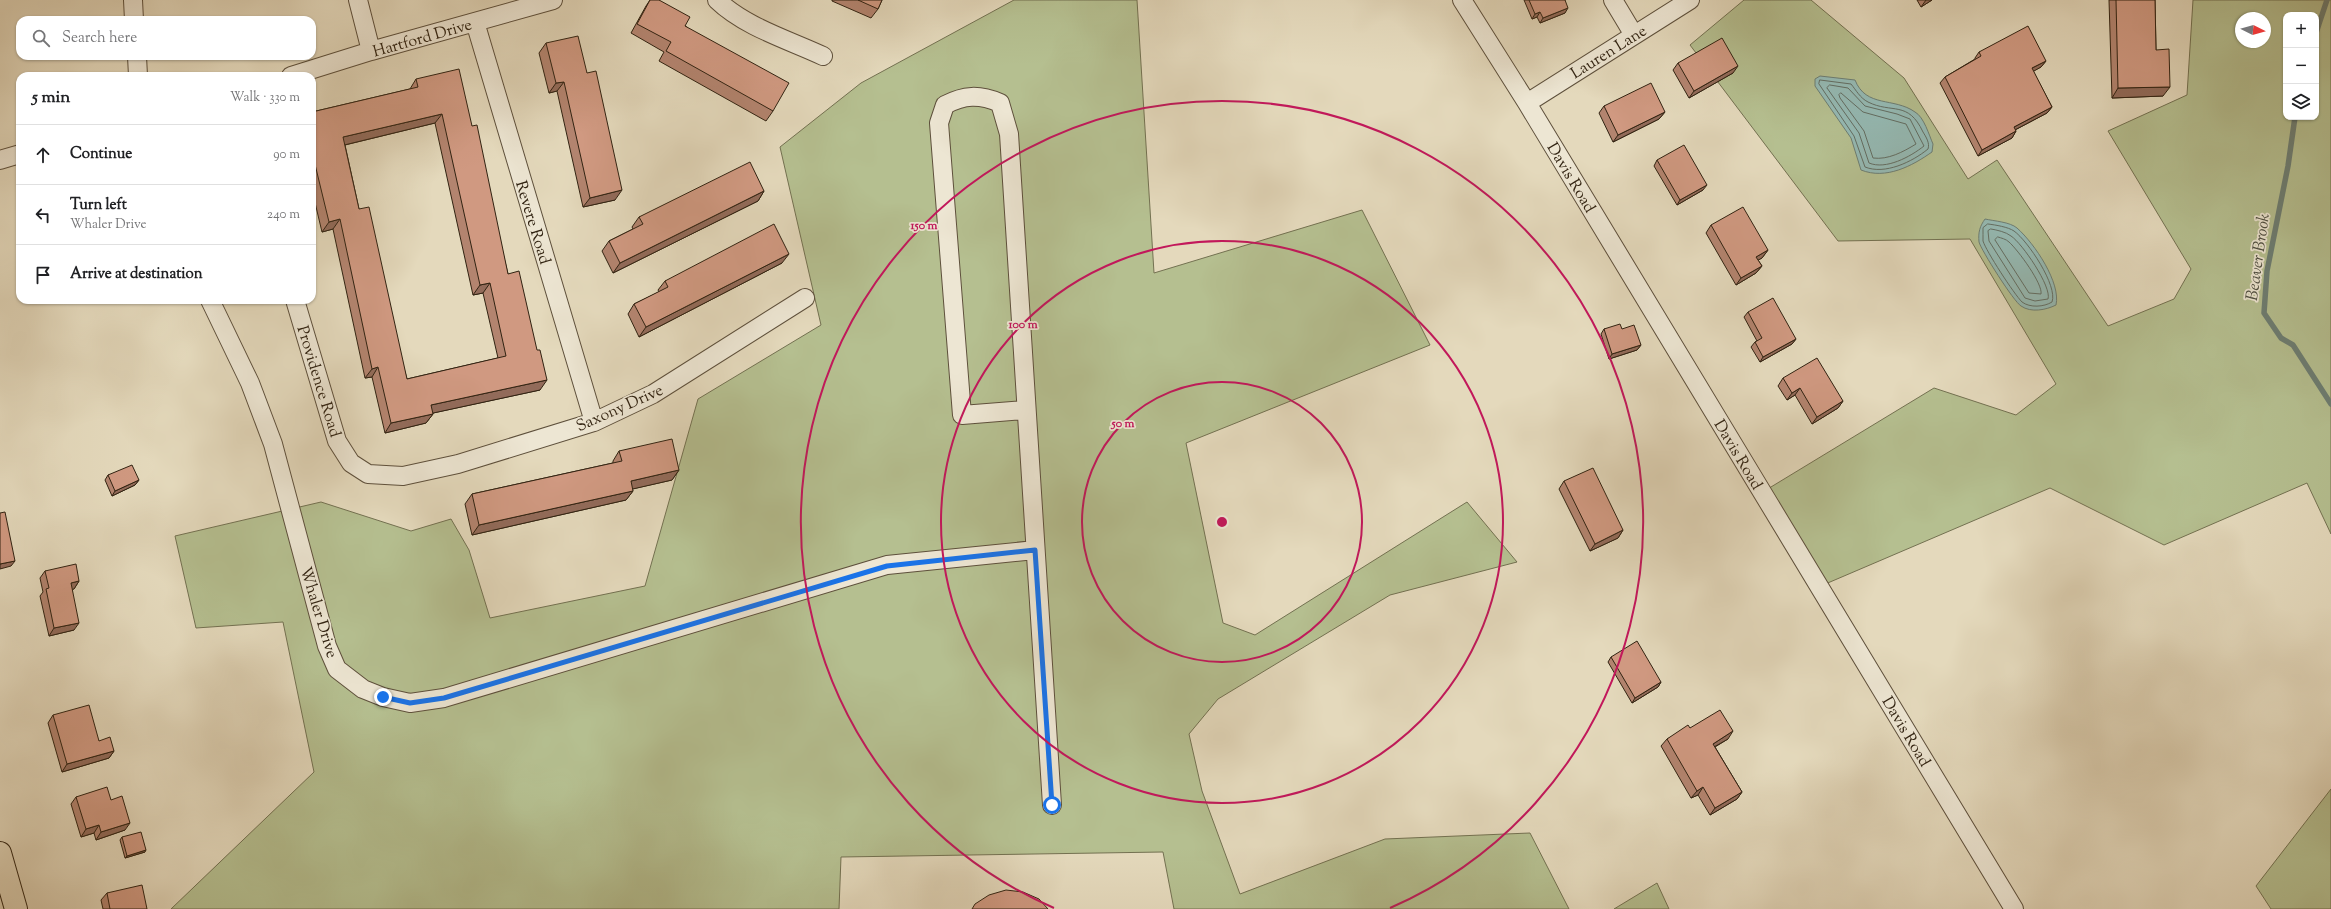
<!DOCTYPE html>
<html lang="en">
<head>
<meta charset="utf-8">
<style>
  :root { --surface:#fff; --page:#f2f2f2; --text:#202124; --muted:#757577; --line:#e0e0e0 }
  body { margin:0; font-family:"Sorts Mill Goudy",serif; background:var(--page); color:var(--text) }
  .controls { position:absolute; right:12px; top:12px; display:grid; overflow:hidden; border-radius:8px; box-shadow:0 1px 3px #0004 }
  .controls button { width:36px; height:36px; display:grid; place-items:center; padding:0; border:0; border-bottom:1px solid var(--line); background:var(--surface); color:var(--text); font:20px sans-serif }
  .compass { position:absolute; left:2235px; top:12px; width:36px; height:36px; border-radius:50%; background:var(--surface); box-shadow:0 1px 3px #0004; rotate:95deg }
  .stop { position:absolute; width:12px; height:12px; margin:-9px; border:3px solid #1a73e8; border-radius:50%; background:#fff }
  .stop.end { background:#1a73e8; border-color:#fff; box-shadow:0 1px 4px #0008 }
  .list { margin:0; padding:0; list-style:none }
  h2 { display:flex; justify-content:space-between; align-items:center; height:52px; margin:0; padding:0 16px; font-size:17px }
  h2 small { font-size:13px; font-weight:400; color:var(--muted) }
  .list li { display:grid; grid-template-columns:26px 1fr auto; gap:12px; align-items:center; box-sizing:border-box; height:60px; padding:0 16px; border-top:1px solid var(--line) }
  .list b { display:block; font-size:15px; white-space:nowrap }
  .list p { margin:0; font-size:13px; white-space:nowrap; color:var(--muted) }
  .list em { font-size:13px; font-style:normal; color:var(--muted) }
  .icon { flex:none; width:22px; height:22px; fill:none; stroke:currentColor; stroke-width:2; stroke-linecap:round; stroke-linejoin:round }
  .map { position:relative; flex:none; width:2331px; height:909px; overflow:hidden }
  .search { position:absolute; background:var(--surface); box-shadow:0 1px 3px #0004; left:16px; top:16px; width:300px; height:44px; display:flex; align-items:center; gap:10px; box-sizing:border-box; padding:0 14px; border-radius:12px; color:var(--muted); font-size:15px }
  .panel { position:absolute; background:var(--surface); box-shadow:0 1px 3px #0004; left:16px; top:72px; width:300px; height:232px; border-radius:12px }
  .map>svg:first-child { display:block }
  .green { fill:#b5bf90; stroke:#737151; fill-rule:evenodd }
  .water { fill:#95bab4; stroke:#6d7e73 }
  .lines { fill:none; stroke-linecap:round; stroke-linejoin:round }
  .shore { stroke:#636e63; stroke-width:1 }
  .stream { stroke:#6d7e73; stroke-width:5.5 }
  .street-casing { stroke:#5e503c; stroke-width:20 }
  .primary-casing { stroke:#312312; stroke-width:24 }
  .street { stroke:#ede6d3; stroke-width:18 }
  .primary { stroke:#e4d9bc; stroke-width:22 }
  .wall { fill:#b3846f; stroke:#312312; fill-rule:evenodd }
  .shaded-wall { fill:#926b5a; stroke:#312312 }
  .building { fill:#d09981; stroke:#312312; fill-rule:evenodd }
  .route { stroke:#1a73e8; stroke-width:5 }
  .ring { fill:none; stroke:#c2185b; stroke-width:2 }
  .labels { text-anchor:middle; stroke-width:3.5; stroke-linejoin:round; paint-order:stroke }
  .street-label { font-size:16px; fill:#312312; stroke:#ede6d3 }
  .water-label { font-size:17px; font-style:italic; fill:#4f5043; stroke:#ede6d3 }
  .centre { fill:#c2185b; stroke:#ede6d3; stroke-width:2 }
  .ring-label { font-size:12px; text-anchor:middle; font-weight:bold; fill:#c2185b; stroke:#ede6d3; stroke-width:3.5; stroke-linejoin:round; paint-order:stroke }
</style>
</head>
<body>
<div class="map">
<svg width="2331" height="909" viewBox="0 0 2331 909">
  <rect width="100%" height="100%" fill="#e4d9bc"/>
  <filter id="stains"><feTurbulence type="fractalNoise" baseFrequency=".005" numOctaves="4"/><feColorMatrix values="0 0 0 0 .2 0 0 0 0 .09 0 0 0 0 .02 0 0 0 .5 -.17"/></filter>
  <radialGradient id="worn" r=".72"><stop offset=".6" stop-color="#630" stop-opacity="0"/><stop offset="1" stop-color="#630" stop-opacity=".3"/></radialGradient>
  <!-- green -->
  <path class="green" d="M1014 0H1137L1154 273 1362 210 1430 345 1186 443 1223 623 1255 635 1467 502 1517 562 1390 595 1218 699 1189 734 1202 791 1240 894 1385 839 1530 833 1569 909H1174L1163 852 841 857 839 909H171L314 772 283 622 196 628 175 536 321 502 411 531 451 519 469 550 490 618 645 586 698 399 821 325 780 147 861 83Z
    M1744 0H1811L1904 78 1968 179 1997 160 2108 326 2174 299 2191 269 2108 131 2187 95 2193 0H2331V534L2307 483 2164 545 2050 488 1823 585 1766 490 1934 388 2016 415 2056 384 1970 239 1838 241 1690 45ZM2286 15H2316V117H2286ZM2241 18H2265V42H2241Z
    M2331 789V909H2271L2256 886Z
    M1657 883 1669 909H1614Z"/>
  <!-- water -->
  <path class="water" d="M1820 76 1855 80C1866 108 1894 97 1915 112 1924 117 1929 135 1933 144L1932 152C1912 166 1886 180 1861 170L1851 138 1815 86V79Z
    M1985 219C1994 221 2010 222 2017 228 2035 244 2061 283 2056 305 2046 310 2031 313 2021 306 2014 302 1981 250 1979 242 1978 232 1980 226 1985 219Z"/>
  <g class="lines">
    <!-- shore -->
    <path class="shore" d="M1820 80 1851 84C1856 90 1860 98 1868 102 1892 114 1908 100 1923 132 1926 137 1930 143 1928 149 1912 162 1885 175 1865 167L1854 136 1819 84Z
      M1830 85 1848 88 1865 106 1897 114 1910 119 1924 146C1910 157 1886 170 1869 163L1859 133 1827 88Z
      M1841 93 1863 112 1906 124 1916 144C1903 152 1888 160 1873 158L1864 131 1840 98 1839 95Z
      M1988 224C1996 225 2008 227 2014 231 2028 241 2058 286 2052 302 2044 307 2030 308 2022 302 2014 294 1986 251 1983 241 1983 237 1983 232 1983 228Z
      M1991 229C1997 230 2006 232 2011 236 2022 243 2052 287 2048 299L2035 301 2025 298 1989 241 1988 231Z
      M1998 237C2001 238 2006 239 2009 242 2018 250 2043 284 2041 294L2029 293 1995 240Z"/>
    <!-- stream -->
    <path class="stream" d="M2316 33 2327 0
      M2295 117 2288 166 2267 271 2264 313 2281 338 2293 345 2331 404"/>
    <!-- street casing -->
    <g class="street-casing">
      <path id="street" d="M133 0 134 20
        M358 0 371 51
        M717 0C745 27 789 40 823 56
        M1462 0 1527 103 2014 909
        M1613 0 1634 35
        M475 22 594 422
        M137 56 138 76
        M291 76 371 51 553 0
        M1527 103 1690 0
        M0 160 20 154
        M210 300 250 383 273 444 327 646 337 669 363 689 383 697 410 703 444 698 887 565 1035 550
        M295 300 337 441 351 463 368 474 403 476 458 464 594 422 653 394 805 298
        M1025 410 962 415 939 123 945 105C964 95 979 94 1000 103L1009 134 1052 805"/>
    </g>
    <!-- primary casing -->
    <g class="primary-casing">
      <path id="primary" d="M0 853 16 909"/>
    </g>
    <!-- street -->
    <use href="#street" class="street"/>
    <!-- primary -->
    <use href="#primary" class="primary"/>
  </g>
  <!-- wall -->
  <path class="wall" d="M650 0H659L773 111 766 121 659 61 664 52 631 33 646 6Z
    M832 0H882L878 9 871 18 832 1Z
    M1524 0H1565V13L1540 23 1537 17 1532 19Z
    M1917 0H1932L1921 7Z
    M2109 0H2155L2156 50 2163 96 2112 98Z
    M546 43 587 73 615 200 583 207 557 91 549 93 539 53Z
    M1979 52 2046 61 2041 67 2033 71 2052 107 2047 113 2015 130 2016 131 2012 138 1978 156 1940 83 1945 77 1975 59V58Z
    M1678 63 1733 73 1689 98 1673 70Z
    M416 79 472 126 508 274 540 390 433 413V414L426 423 385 433 372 377 365 378 333 229 322 232 312 190V112L410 89ZM435 123 473 295 483 293 498 358 407 379 359 209 345 145Z
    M1604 106 1665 112 1659 119 1613 142 1599 113Z
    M1657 160 1703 190 1677 205 1654 166Z
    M764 191 758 201 613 273 602 251 609 241 633 229 632 227 639 217Z
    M1711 225 1768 250 1762 258 1758 260 1762 266 1756 273 1736 285 1706 233Z
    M782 263 639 337 628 314 634 304 659 292 658 290 665 281Z
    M1748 312 1796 339 1792 344 1760 362 1751 347 1755 342 1757 341 1744 317Z
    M1604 329H1622L1641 345 1637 350 1609 359 1601 334Z
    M1783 378 1843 401 1838 408 1812 424 1795 395 1787 400 1778 386Z
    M619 451 679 470 672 480 632 489 633 491 626 500 472 535 465 504 472 494 613 463V461Z
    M108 475 139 480 135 485 112 496 105 480Z
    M1564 481 1623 530 1618 538 1590 551 1559 489Z
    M45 571 79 581 74 589H72L74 630 49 636 40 596 43 592 40 578Z
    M1611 657 1661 682 1658 687 1632 703 1608 662Z
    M53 715 99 741 114 751 109 758 62 772 48 723Z
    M1690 728 1728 739 1715 747 1742 792 1737 799 1710 815 1698 795 1691 798 1661 746 1667 739Z
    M76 797 111 800 125 830 96 840 94 833 81 837 71 804Z
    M122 837 145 852 125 858 120 840Z
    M107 893 147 909H103L101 900Z"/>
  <!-- shaded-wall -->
  <path class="shaded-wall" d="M1926 0H1932L1921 7Z
    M1568 8 1565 13 1540 23 1543 18Z
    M1540 12 1537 17 1532 19 1535 14Z
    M2046 61 2041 67 2027 75 2032 68Z
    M1738 66 1733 73 1689 98 1694 91Z
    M564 82 557 91 549 93 556 83Z
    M2170 87 2163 96 2112 98 2118 88Z
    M2052 107 2047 113 2009 133 2014 127Z
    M1665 112 1659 119 1613 142 1618 135Z
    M442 114 435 123 336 147 343 137Z
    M2016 131 2012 138 1978 156 1982 150Z
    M1707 185 1703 190 1677 205 1680 200Z
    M622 190 615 200 583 207 590 198Z
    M764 191 758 201 613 273 620 263Z
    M340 219 333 229 322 232 329 222Z
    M1768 250 1762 258 1751 264 1756 257Z
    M789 254 782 263 639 337 646 327Z
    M1762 266 1756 273 1736 285 1741 278Z
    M490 283 483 293 473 295 480 285Z
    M1796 339 1792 344 1760 362 1763 357Z
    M1641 345 1637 350 1609 359 1612 354Z
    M378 367 372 377 365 378 372 369Z
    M547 380 540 390 424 415 431 405Z
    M1800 388 1795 395 1787 400 1792 393Z
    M1843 401 1838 408 1812 424 1817 417Z
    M433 414 426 423 385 433 391 423Z
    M679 470 672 480 624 491 631 481Z
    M139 480 135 485 112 496 115 491Z
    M633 491 626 500 472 535 479 525Z
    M1623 530 1618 538 1590 551 1595 544Z
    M15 561 11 566 0 569V564Z
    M79 581 74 589 66 591 71 583Z
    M79 623 74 630 49 636 54 628Z
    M1661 682 1658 687 1632 703 1635 698Z
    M1733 731 1728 739 1707 751 1713 744Z
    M114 751 109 758 62 772 67 764Z
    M1703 787 1698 795 1691 798 1697 791Z
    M1742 792 1737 799 1710 815 1715 808Z
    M130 823 125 830 96 840 101 832Z
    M99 825 94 833 81 837 86 829Z
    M146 850 145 852 125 858 127 856Z"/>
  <!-- building -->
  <path class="building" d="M650 0H659L690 17 685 26 789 83 773 111 666 51 671 42 637 24Z
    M858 0H882L878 9Z
    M1529 0H1565L1568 8 1543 18 1540 12 1535 14Z
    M2116 0H2155L2156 50 2169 49 2170 87 2118 88Z
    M2028 26 2046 61 2032 68 2052 107 2014 127 2016 131 1982 150 1945 77 1981 56 1979 52Z
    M578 36 587 73 596 71 622 190 590 198 564 82 556 83 546 43Z
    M1722 38 1738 66 1694 91 1678 63Z
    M459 69 472 126 477 125 508 274 519 271 537 350H540L547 380 431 405 433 414 391 423 378 367 372 369 340 219 329 222 312 152V112L418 87 416 79ZM442 114 480 285 490 283 506 356 407 379 369 207 359 209 343 137Z
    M1651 83 1665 112 1618 135 1604 106Z
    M1684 145 1707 185 1680 200 1657 160Z
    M750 162 764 191 620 263 609 241 643 224 639 217Z
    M1743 207 1768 250 1756 257 1762 266 1741 278 1711 225Z
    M774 224 789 254 646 327 634 304 668 287 665 281Z
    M1773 298 1796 339 1763 357 1755 342 1762 338 1748 312Z
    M1620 324 1622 329 1634 325 1641 345 1612 354 1604 329Z
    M1817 358 1843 401 1817 417 1800 388 1792 393 1783 378Z
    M672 439 679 470 631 481 633 491 479 525 472 494 622 461 619 451Z
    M132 465 139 480 115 491 108 475Z
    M1593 468 1623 530 1595 544 1564 481Z
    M5 512 15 561 0 564V513Z
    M76 564 79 581 71 583 79 623 54 628 46 589 49 588 45 571Z
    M1637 641 1661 682 1635 698 1611 657Z
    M89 705 99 741 110 737 114 751 67 764 53 715Z
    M1720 710 1733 731 1713 744 1742 792 1715 808 1703 787 1697 791 1667 739 1688 725 1690 728Z
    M107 787 111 800 122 796 130 823 101 832 99 825 86 829 76 797Z
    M141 832 146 850 127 856 122 837Z
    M142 885 147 909H110L107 893Z
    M1006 890 1023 892 1039 899 1048 909H972L975 904 989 895Z"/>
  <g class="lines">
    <!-- route -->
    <path class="route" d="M383 697 410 703 444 698 887 566 1035 550 1052 805"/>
  </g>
  <!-- distance rings -->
  <g class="ring">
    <circle cx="1222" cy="522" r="140"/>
    <circle cx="1222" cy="522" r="281"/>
    <path d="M1054 908A421 421 0 1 1 1390 908"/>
  </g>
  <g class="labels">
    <!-- street labels -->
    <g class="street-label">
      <text transform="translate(422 37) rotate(-16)" y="6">Hartford Drive</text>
      <text transform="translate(1608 51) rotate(-32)" y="6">Lauren Lane</text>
      <text transform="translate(1572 177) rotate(59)" y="6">Davis Road</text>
      <text transform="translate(534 222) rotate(73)" y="6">Revere Road</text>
      <text transform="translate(320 381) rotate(73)" y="6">Providence Road</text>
      <text transform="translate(619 407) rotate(-24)" y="6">Saxony Drive</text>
      <text transform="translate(1739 454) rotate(59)" y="6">Davis Road</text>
      <text transform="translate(320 612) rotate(73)" y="6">Whaler Drive</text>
      <text transform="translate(1907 731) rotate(59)" y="6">Davis Road</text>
    </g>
    <!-- water labels -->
    <g class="water-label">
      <text transform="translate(2257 257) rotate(-82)" y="6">Beaver Brook</text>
    </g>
  </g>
  <circle cx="1222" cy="522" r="6" class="centre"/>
  <g class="ring-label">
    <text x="924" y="229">150 m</text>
    <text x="1023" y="328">100 m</text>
    <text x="1123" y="427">50 m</text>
  </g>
  <rect width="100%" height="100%" filter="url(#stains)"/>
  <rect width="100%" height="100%" fill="url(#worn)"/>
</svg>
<div class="controls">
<button>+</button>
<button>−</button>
<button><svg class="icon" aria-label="layers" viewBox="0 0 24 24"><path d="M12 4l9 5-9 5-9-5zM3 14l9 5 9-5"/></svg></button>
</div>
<svg class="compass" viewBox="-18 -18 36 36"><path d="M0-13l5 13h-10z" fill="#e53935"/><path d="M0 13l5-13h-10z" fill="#757577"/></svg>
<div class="stop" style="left:1052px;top:805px"></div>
<div class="stop end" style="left:383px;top:697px"></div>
<div class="search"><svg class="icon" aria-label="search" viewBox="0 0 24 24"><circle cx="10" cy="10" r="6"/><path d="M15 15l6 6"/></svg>Search here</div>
<section class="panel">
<h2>5 min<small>Walk · 330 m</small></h2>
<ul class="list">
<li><svg class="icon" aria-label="ahead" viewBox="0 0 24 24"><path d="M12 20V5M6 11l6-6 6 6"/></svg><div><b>Continue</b></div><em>90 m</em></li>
<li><svg class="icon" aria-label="left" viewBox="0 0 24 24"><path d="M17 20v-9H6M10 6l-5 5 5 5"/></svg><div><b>Turn left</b><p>Whaler Drive</p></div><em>240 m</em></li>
<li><svg class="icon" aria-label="arrive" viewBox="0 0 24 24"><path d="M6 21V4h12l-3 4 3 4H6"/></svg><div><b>Arrive at destination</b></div></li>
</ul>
</section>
</div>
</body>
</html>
